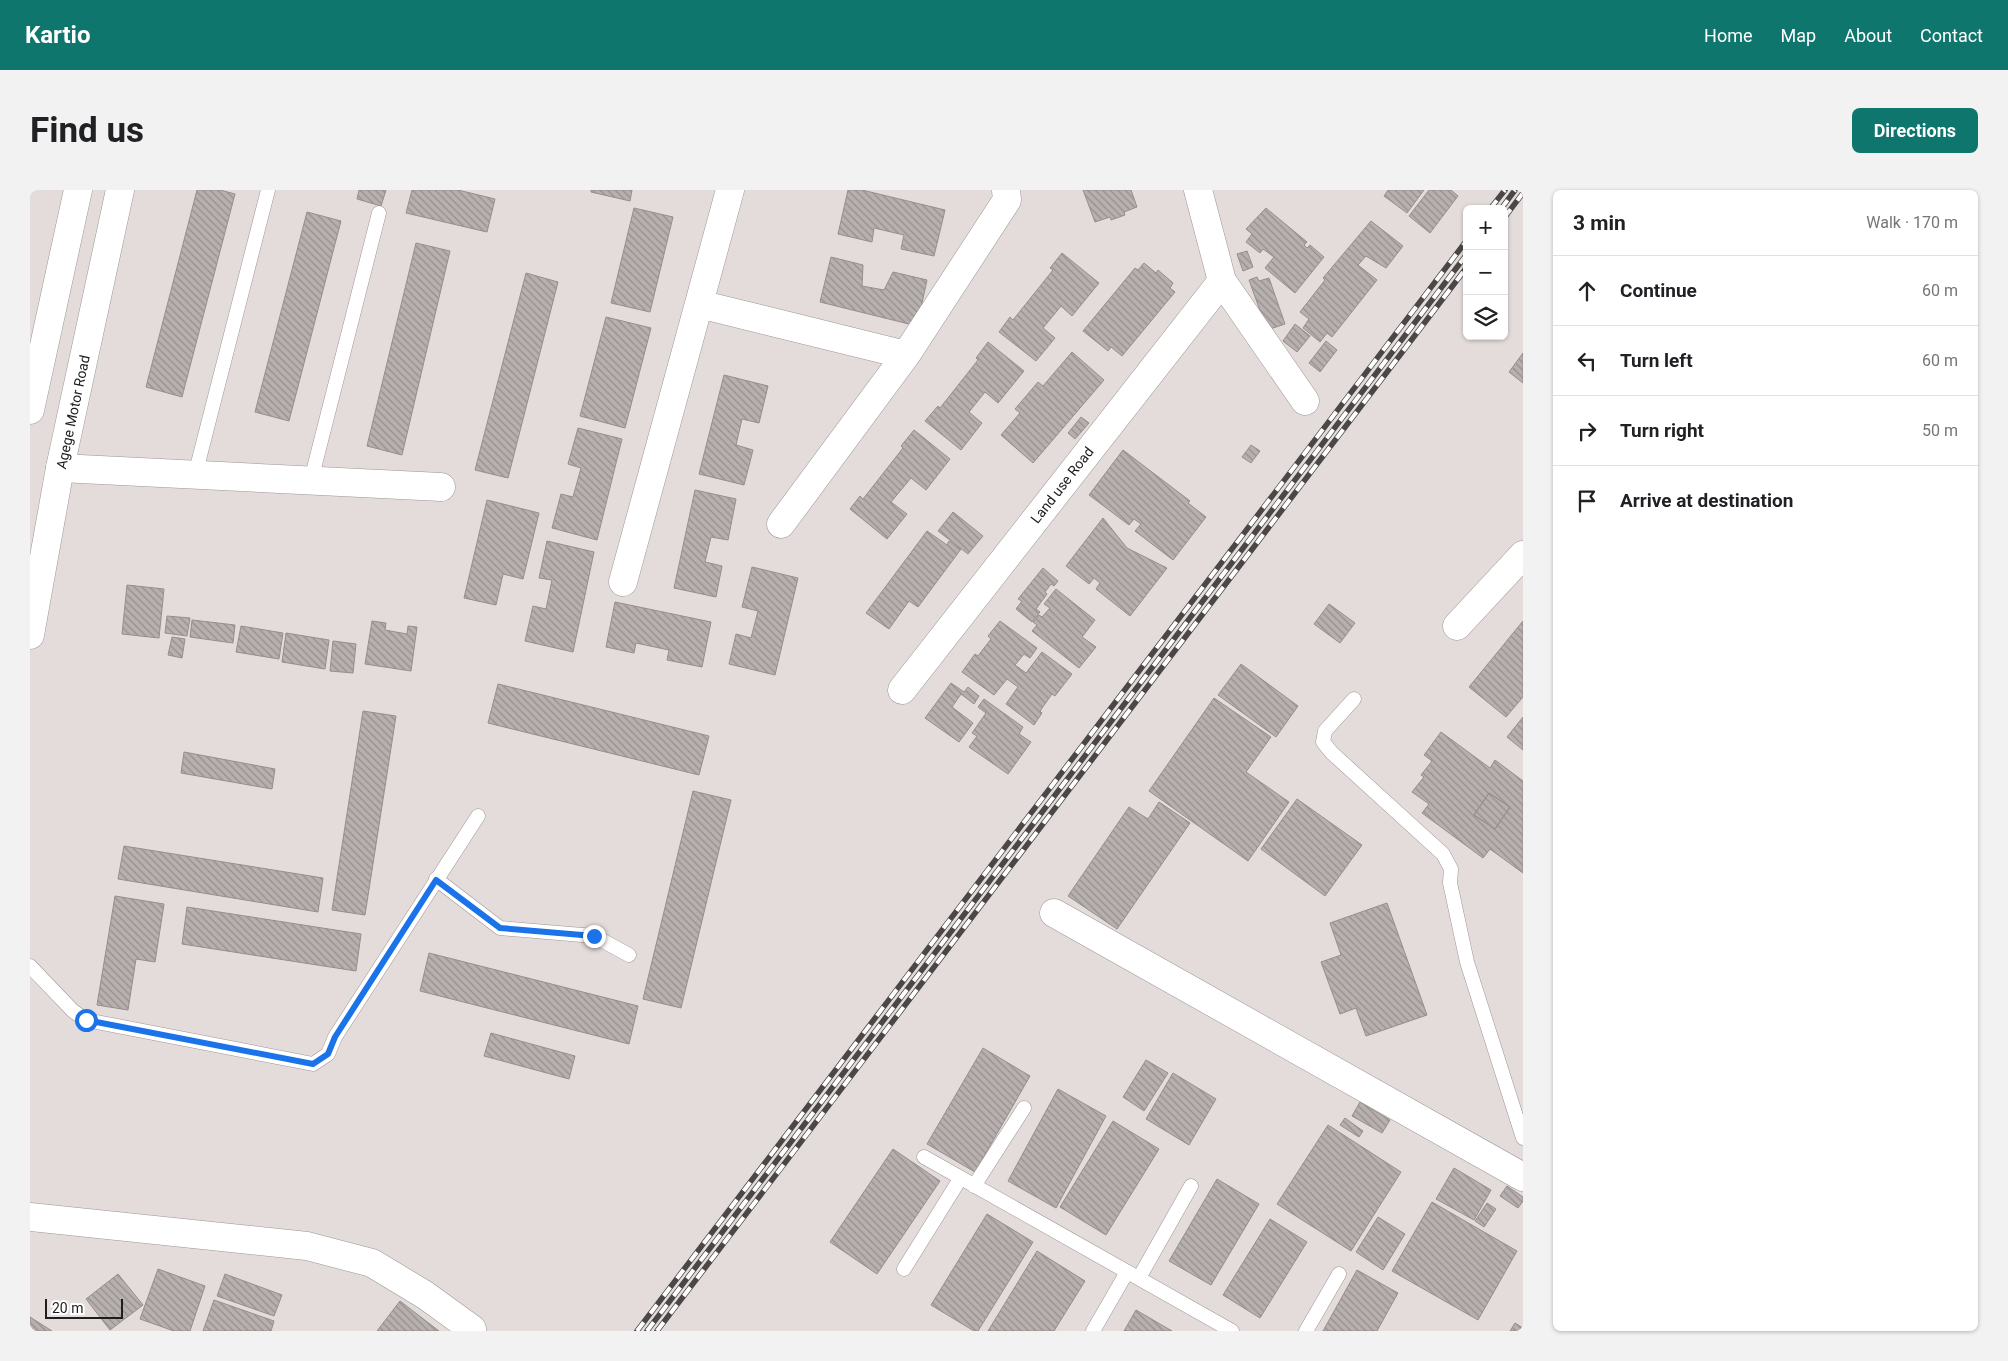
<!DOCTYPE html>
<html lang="en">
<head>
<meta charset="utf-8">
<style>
  :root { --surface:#fff; --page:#f2f2f2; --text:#202124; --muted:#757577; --line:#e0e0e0; --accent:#0f766e }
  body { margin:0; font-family:Roboto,sans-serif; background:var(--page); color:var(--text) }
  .controls { position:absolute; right:15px; top:15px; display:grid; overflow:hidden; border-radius:8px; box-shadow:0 1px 4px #0004 }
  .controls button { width:45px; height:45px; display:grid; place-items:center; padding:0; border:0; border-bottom:1px solid var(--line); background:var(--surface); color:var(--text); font:25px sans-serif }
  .scale { position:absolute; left:15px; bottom:12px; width:78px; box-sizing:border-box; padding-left:5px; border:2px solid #1e1c1c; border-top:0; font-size:14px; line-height:18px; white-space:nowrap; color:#1e1c1c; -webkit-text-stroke:4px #fff; paint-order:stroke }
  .stop { position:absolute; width:15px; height:15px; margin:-11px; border:4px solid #1a73e8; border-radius:50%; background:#fff }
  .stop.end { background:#1a73e8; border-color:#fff; box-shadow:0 1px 5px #0008 }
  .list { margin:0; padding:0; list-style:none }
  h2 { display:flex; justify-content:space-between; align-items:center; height:65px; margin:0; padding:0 20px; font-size:21px }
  h2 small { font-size:16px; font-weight:400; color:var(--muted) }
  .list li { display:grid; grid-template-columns:32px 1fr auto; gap:15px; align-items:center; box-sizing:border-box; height:70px; padding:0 20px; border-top:1px solid var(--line) }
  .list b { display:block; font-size:19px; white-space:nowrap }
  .list em { font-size:16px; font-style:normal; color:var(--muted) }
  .icon { flex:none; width:28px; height:28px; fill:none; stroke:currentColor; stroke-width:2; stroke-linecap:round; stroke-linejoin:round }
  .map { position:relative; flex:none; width:1493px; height:1141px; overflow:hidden; border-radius:8px }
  header { display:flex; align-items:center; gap:30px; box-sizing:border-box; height:70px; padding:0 25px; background:var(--accent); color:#fff }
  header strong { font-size:24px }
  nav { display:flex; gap:28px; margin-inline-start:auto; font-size:18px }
  .intro { display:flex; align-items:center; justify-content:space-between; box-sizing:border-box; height:120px; padding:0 30px }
  h1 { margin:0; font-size:35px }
  .button { padding:12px 22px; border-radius:8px; background:var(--accent); color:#fff; font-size:18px; font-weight:700 }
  main { display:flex; gap:30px; padding:0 30px }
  aside { flex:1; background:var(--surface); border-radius:8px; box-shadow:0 1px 4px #0004 }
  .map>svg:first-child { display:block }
  .building { fill:url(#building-back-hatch); stroke:#958e8d; fill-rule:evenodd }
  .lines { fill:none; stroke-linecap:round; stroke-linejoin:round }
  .service-casing { stroke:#9d9695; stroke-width:15 }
  .minor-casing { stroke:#9d9695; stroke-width:29 }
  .secondary-casing { stroke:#9d9695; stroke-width:29 }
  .service { stroke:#fff; stroke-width:14 }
  .minor { stroke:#fff; stroke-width:28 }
  .secondary { stroke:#fff; stroke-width:28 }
  .rail-casing { stroke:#4a4746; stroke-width:5.5 }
  .rail { stroke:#fff; stroke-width:4; stroke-dasharray:11; stroke-linecap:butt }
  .route { stroke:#1a73e8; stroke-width:6 }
  .labels { text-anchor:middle; stroke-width:4.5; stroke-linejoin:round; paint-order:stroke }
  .street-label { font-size:14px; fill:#1e1c1c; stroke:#fff }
</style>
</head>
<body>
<header>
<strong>Kartio</strong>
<nav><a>Home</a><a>Map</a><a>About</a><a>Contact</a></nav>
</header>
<div class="intro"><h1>Find us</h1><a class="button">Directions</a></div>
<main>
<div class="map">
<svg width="1493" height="1141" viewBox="0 0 1493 1141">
  <defs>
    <pattern id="building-back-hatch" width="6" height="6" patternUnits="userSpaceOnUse" patternTransform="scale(1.25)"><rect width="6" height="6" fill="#b7b0af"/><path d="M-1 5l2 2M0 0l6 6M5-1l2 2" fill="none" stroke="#948e8e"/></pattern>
  </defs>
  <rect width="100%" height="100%" fill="#e3dcdb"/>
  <!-- building -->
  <path class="building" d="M167 0H190L205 4 152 207 116 197Z
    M329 0H356L351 16 327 9Z
    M382 0H428L465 9 457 42 376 23Z
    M561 0H602L600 11 561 2Z
    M818 0H832L915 20 904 66 871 59 874 45 844 38 842 52 808 44Z
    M1053 0H1101L1107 17 1094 22 1095 25 1081 30 1080 27 1065 32Z
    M1358 0H1394L1377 23 1354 6Z
    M1399 0H1421L1428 6 1400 43 1379 26Z
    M604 18 643 27 620 122 581 113Z
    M1236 18 1277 52 1274 55 1277 58 1280 55 1294 67 1265 103 1235 78 1244 67 1233 59 1230 63 1216 52 1222 44 1216 39Z
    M277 22 311 31 259 231 225 222Z
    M1341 31 1373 56 1356 78 1336 66 1328 75 1347 90 1302 147 1297 143 1290 152 1273 138 1279 129 1270 122 1295 90 1293 88Z
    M386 53 420 61 372 265 337 256Z
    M1217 61 1223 77 1213 81 1207 64Z
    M1032 63 1069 93 1042 126 1031 116 1013 138 1025 148 1006 171 969 142 980 127 983 130 1023 80 1020 78Z
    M801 67 833 75 832 96 854 100 863 82 897 90 887 136 790 112Z
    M1114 73 1126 83 1128 80 1143 93 1140 98 1145 102 1092 166 1081 157 1078 161 1053 141 1105 78 1108 80Z
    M496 83 528 92 478 288 445 280Z
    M1227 87 1229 91 1239 88 1255 134 1237 140 1219 90Z
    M576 127 621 138 595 238 550 226Z
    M1265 134 1280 146 1267 162 1253 151Z
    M1296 151 1307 160 1290 182 1279 173Z
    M958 152 994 181 968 213 955 202 939 222 952 233 931 260 895 231 908 216 910 218 948 170 946 168Z
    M1042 162 1074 190 1003 273 971 245 990 223 985 219 1008 192 1013 196Z
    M1493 163V193L1479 182Z
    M694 185 738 196 729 233 712 229 706 255 723 260 714 295 669 284Z
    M1051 227 1059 233 1045 249 1038 243Z
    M548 238 592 249 567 350 522 338 531 304 543 307 551 278 538 274Z
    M884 240 920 269 896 300 881 288 861 312 877 324 857 349 820 319 830 306 833 309 873 258 871 256Z
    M1221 255 1230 261 1221 273 1212 267Z
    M1093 260 1160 311 1158 313 1176 327 1143 370 1105 341 1111 334 1104 329 1099 335 1059 305Z
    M665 300 706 309 698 350 681 347 675 372 692 376 686 407 644 398Z
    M457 310 509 323 493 389 473 384 466 415 434 408Z
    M923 322 953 346 938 364 908 341Z
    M1073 328 1097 358 1137 378 1100 426 1066 399 1070 393 1064 388 1059 394 1036 376Z
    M897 341 917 355 919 351 931 359 888 417 879 411 859 439 836 423Z
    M517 351 564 362 543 462 495 451 503 416 516 419 522 390 509 388Z
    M722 377 768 388 745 485 699 474 706 444 721 448 728 421 712 417Z
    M1013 378 1028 391 1024 396 1021 394 1015 402 1017 404 1006 419 1010 422 1002 432 986 419 992 411 988 409Z
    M97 395 134 399 129 448 92 444Z
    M1026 399 1065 430 1052 447 1066 457 1049 478 1002 441 1007 435 1003 432 1009 425 1012 427 1020 418 1014 414Z
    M585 412 681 432 672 477 637 470 639 460 606 453 604 463 576 457Z
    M1299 414 1325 433 1310 453 1284 434Z
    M137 426 160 428 157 446 135 443Z
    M162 430 205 435 203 453 160 447Z
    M342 431 356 433 355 440 377 444 378 436 387 437 381 481 335 474Z
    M970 431 1007 458 1000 468 994 464 985 475 996 483 1012 462 1042 484 1025 506 1022 504 1010 521 1012 523 1004 535 976 514 988 497 977 489 964 505 932 482 945 464 948 466 961 449 958 446Z
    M1493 431V507L1476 527 1439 497Z
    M211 436 253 443 249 469 206 462Z
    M256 443 299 450 295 479 252 472Z
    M142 447 155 449 152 468 138 465Z
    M303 451 326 454 323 483 300 481Z
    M1211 474 1268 516 1246 547 1188 505Z
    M921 493 934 502 938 497 949 506 944 514 931 504 922 517 943 533 929 552 895 528Z
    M468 494 679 546 669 585 458 533Z
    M1184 508 1241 547 1216 582 1259 612 1218 671 1119 601Z
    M954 509 993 537 989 544 1001 552 978 584 939 557 947 546 942 543 956 523 948 517Z
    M333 521 366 526 335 725 302 720Z
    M1493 527V560L1477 547Z
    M1411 542 1460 578 1465 570 1493 591V683L1460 659 1453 668 1392 623 1399 614 1382 602 1394 587 1391 585 1402 571 1394 565ZM1459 603 1480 617 1465 639 1444 625Z
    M154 562 245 579 242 599 151 583Z
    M663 601 701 610 651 818 613 809Z
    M1459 603 1480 617 1465 639 1444 625Z
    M1267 609 1332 655 1295 706 1231 659Z
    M1129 612 1160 633 1087 739 1038 706 1099 617 1118 629Z
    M94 656 293 688 288 722 88 689Z
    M85 706 134 714 125 772 106 769 98 820 67 815Z
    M1357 713 1397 825 1336 846 1326 818 1310 824 1291 772 1311 765 1300 733Z
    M157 717 331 744 326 781 152 754Z
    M399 763 608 816 599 854 390 801Z
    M461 843 545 866 539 889 454 866Z
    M953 858 1000 886 945 982 897 954Z
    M1116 870 1138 883 1114 921 1093 907Z
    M1143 883 1186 909 1159 955 1116 929Z
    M1028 899 1076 926 1026 1018 978 991Z
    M1330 912 1360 930 1352 943 1322 926Z
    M1315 928 1333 941 1329 947 1310 935Z
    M1083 931 1129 959 1076 1045 1030 1017Z
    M1298 935 1371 982 1321 1061 1247 1014Z
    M863 959 910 991 847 1084 800 1052Z
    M1424 978 1461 1000 1444 1030 1406 1009Z
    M1187 989 1229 1014 1181 1095 1139 1071Z
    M1477 996 1493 1007V1011L1488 1018 1470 1006Z
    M1402 1012 1487 1061 1448 1130 1362 1081Z
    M1457 1013 1466 1019 1454 1037 1445 1031Z
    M957 1024 1003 1052 948 1141H944L901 1115Z
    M1348 1027 1375 1044 1353 1080 1326 1062Z
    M1240 1029 1277 1052 1230 1128 1193 1105Z
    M1007 1061 1055 1091 1024 1141H958Z
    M128 1079 175 1096 160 1141H144L110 1129Z
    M1327 1080 1368 1103 1347 1141H1293Z
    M88 1084 113 1115 80 1140 56 1109Z
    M195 1084 252 1105 244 1126 187 1106Z
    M184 1110 244 1131 241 1141H173Z
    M370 1111 409 1141H347Z
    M1106 1120 1142 1141H1094Z
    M0 1127 22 1141H0Z
    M1485 1133 1493 1138V1141H1480Z"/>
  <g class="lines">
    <!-- service casing -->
    <g class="service-casing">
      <path id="service" d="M165 285 238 0
        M281 290 349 23
        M1324 509 1295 541 1293 552 1302 563 1413 664 1421 679 1420 693 1437 772 1493 948
        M406 689 470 738 564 746 599 765
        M0 776 43 821 56 830 283 874 298 864 305 847 448 626
        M894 967 1202 1141
        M944 996 994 918
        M874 1079 930 989
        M1109 1088 1161 996
        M1063 1141 1097 1082
        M1276 1141 1309 1084"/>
    </g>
    <!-- minor casing -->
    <g class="minor-casing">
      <path id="minor" d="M1168 0 1192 91 1275 211
        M669 114 876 165
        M30 278 411 297
        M751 334 876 165 977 10 976 0
        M593 392 700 0
        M1427 436 1493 365
        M872 500 1192 91
        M1024 723 1493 987
        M0 1027 277 1056 342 1073 395 1105 442 1139"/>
    </g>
    <!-- secondary casing -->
    <g class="secondary-casing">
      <path id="secondary" d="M0 220 48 0
        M0 445 30 278 90 0"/>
    </g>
    <!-- service -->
    <use href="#service" class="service"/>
    <!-- minor -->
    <use href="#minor" class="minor"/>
    <!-- secondary -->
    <use href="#secondary" class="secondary"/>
    <!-- rail casing -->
    <g class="rail-casing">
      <path id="rail" d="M1460 19 1475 0
        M1471 19 1485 0
        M1474 28 1493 3
        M607 1141 1437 50
        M617 1141 1437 64
        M627 1141 1437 77"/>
    </g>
    <!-- rail -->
    <use href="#rail" class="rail"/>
  </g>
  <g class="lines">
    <!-- route -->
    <path class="route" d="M56 830 283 874 298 864 305 847 406 690 470 738 564 746"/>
  </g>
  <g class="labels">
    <!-- street labels -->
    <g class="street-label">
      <text transform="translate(43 222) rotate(-78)" y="5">Agege Motor Road</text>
      <text transform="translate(1032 295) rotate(-52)" y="5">Land use Road</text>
    </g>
  </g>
</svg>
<div class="controls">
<button>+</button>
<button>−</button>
<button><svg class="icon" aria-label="layers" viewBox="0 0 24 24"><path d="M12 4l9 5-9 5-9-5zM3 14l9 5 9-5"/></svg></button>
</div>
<div class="scale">20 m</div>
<div class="stop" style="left:56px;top:830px"></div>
<div class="stop end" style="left:564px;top:746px"></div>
</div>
<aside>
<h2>3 min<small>Walk · 170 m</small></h2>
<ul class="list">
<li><svg class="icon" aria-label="ahead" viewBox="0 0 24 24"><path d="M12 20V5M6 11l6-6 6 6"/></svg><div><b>Continue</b></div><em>60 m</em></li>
<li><svg class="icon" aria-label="left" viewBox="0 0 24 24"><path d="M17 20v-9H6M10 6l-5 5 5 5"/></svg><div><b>Turn left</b></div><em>60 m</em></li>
<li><svg class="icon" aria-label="right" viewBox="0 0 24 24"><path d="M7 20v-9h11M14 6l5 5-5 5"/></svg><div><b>Turn right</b></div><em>50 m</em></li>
<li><svg class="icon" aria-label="arrive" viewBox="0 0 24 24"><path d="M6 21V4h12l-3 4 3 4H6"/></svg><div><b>Arrive at destination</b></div></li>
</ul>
</aside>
</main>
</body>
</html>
